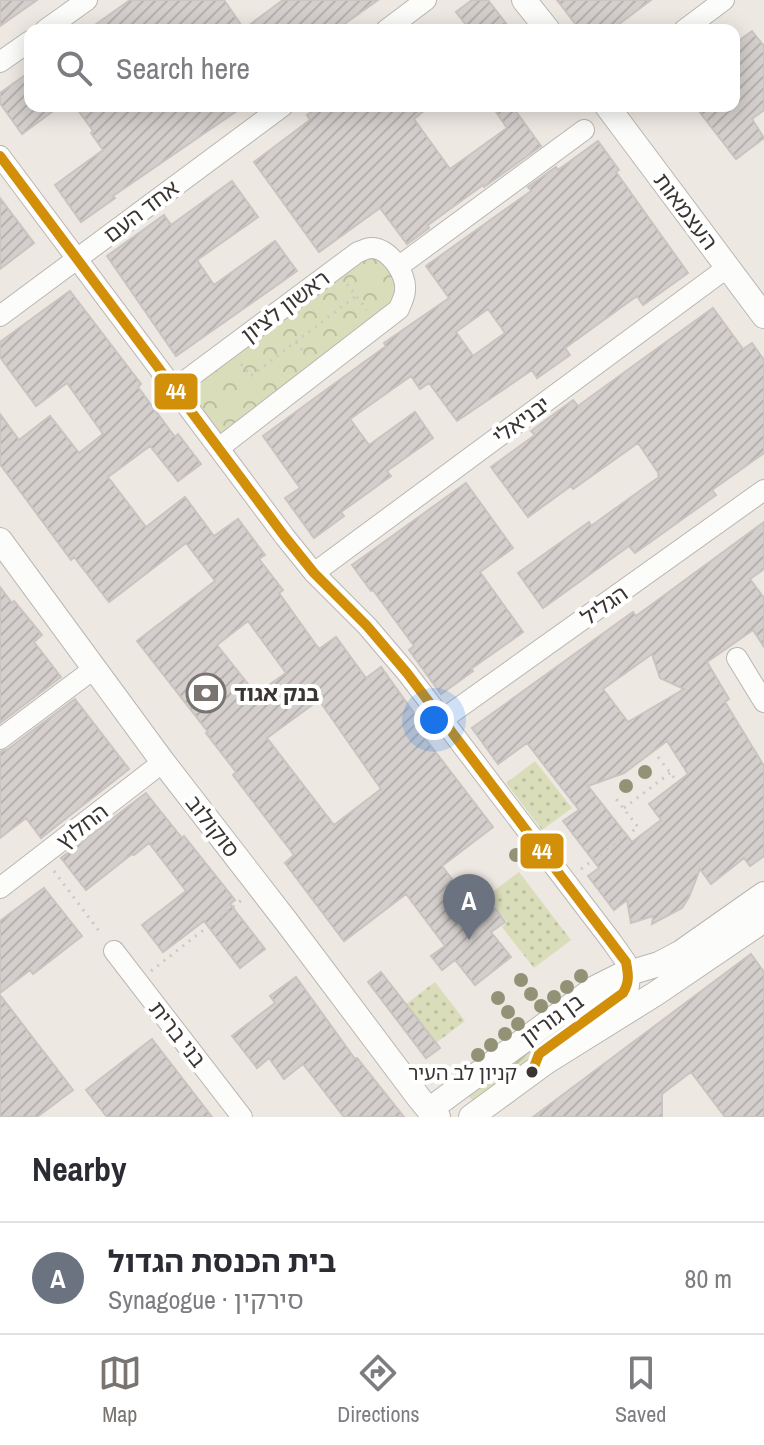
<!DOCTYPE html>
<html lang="en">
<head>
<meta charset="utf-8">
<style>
  :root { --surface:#fff; --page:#f2f2f3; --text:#2b2b33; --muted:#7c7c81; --line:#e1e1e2; --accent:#797470 }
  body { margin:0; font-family:"Archivo Narrow","Noto Sans Hebrew",sans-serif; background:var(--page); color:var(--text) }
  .you { position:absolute; left:434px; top:720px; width:28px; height:28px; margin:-20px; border:6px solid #fff; border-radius:50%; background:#1a73e8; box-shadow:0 0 0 12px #1a73e833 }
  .badge { display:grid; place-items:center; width:52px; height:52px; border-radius:50%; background:var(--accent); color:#fff; font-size:26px; font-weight:700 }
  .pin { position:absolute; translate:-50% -66px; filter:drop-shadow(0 2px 4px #0008) }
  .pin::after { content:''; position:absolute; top:42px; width:28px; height:24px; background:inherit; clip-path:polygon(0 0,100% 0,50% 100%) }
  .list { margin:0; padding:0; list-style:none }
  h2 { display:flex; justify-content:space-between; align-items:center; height:104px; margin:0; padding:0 32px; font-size:34px }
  h2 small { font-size:26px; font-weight:400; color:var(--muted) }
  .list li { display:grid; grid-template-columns:52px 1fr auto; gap:24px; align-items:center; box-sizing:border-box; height:112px; padding:0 32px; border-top:2px solid var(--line) }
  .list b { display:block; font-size:30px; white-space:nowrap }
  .list p { margin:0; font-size:26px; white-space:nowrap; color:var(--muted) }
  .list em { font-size:26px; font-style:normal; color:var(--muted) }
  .icon { flex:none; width:44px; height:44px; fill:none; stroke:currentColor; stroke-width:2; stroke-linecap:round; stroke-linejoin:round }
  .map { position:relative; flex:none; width:764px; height:1117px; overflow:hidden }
  .search { position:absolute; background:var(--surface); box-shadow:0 4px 20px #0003; left:24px; right:24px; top:24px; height:88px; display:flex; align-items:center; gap:20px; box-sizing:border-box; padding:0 28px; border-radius:16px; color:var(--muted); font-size:30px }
  .sheet { height:216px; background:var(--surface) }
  nav { display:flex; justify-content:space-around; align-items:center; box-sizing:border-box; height:112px; border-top:2px solid var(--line); background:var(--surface); font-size:22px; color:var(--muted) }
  nav a { display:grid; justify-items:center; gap:4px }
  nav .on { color:var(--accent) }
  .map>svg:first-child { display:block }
  .grass { fill:url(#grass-dots) }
  .forest { fill:url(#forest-crowns) }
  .garden { fill:url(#garden-furrows) }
  .building { fill:url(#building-hatch); stroke:#cac4c1; stroke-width:2; fill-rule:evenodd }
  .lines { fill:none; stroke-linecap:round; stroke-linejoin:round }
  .minor-casing { stroke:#bab6b2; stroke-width:22 }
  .tertiary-casing { stroke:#bab6b2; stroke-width:26 }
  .path { stroke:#cac9c7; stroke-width:3; stroke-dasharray:2 6; stroke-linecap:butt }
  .minor { stroke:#fcfcfb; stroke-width:20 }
  .tertiary { stroke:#fcfcfb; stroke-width:24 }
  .bus-1-casing { stroke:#fff; stroke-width:16 }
  .bus-1 { stroke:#d18f0a; stroke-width:10 }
  .tree { fill:#929376 }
  .bus-dot { fill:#3a3532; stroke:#fff; stroke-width:3 }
  .labels { text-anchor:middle; stroke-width:8; stroke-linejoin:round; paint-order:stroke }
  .bus-label { font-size:20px; fill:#3a3532; stroke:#fff; text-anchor:end }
  .street-label { font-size:22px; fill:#3a3532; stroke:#fff }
  .poi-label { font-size:22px; font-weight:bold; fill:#3a3532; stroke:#fff; text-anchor:start }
  .line-badge { stroke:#fff; stroke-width:3 }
  .badge-label { font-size:22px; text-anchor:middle; font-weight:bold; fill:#fff }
</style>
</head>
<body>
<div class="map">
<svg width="764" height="1117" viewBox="0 0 764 1117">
  <defs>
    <pattern id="grass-dots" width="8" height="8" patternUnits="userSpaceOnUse" patternTransform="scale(2)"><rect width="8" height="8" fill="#daddb9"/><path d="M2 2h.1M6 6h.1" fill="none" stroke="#bcbea0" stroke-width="1.8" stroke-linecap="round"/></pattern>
    <pattern id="forest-crowns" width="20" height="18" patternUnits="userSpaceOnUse" patternTransform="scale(2)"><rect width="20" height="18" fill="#daddb9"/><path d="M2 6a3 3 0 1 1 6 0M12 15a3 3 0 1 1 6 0" fill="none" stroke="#bcbea0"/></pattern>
    <pattern id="garden-furrows" width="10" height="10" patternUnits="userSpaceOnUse" patternTransform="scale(2)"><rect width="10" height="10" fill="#daddb9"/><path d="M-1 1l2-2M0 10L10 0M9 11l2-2" fill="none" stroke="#bcbea0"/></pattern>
    <pattern id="building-hatch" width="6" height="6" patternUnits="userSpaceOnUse" patternTransform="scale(2)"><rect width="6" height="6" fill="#d4cfcc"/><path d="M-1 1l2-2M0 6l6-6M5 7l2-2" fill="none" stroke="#b7b2b0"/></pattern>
  </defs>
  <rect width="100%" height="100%" fill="#eee8e2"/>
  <!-- grass -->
  <path class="grass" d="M535 761 572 808 542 830 506 783Z
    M519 872 571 940 534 968 502 927 507 922 487 896Z
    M435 982 465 1021 436 1043 406 1004Z"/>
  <!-- forest -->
  <path class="forest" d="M378 249 404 296 219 448 174 389Z"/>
  <!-- garden -->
  <path class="garden" d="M615 985 618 989 533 1053 524 1069 476 1105 467 1094Z"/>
  <!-- building -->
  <path class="building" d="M0 0H37L0 26Z
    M130 0H224L244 29 283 0H378L336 30H88Z
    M472 0H488L511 30H470L456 12Z
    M557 0H651L611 30H580Z
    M752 31 764 46V110L752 119 764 138 736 159 695 106H734V44Z
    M24 76 30 84V106H60L22 134 0 103V93Z
    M75 106H244L113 196 115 198 81 222 55 185 103 150 91 133 93 131Z
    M320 106H430L414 119 450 169 507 128 492 106H512L541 146 484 187 483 185 428 225 429 228 407 244 380 208 319 252 254 162 310 120 307 115Z
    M598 141 619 170 616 172 688 273 643 305 637 296 565 348 570 355 537 378 532 370 457 421 429 383 420 389 411 376 350 419 369 445 415 412 433 438 387 471 391 476 341 512 344 516 314 538 285 498 300 488 263 436 386 346 384 343 449 298 426 266 531 191 528 187 556 167 558 170ZM488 309 505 333 473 356 456 332Z
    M232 181 258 217 197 260 214 285 275 241 297 271 176 356 107 256 164 215 171 225Z
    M0 198 34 243 0 269Z
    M70 291 141 384 138 387 175 437 178 434 201 464 178 481 150 446 108 477 146 527 185 497 214 536 238 519 265 555 259 559 283 590 279 593 319 649 336 637 366 678 381 667 429 734 424 737 493 827 442 866 482 918 495 908 505 922 491 932 511 957 475 985 455 960 442 970 431 956 445 946 406 894 344 941 285 863 294 855 233 775 236 772 206 733 208 732 137 641 215 581 186 543 109 602 74 557 71 560 0 464V414L19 440 50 416 79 453 103 434 67 383 36 406 0 357V342ZM248 621 286 673 256 694 217 645ZM319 700 381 789 334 825 267 738Z
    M713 308 743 349 752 343 764 360V453L712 490 716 495 635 553 629 546 543 608 518 573 589 522 591 526 659 477 658 475 659 474 638 443 573 489 571 486 528 517 491 467 535 435 531 431 573 400 578 406Z
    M466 483 513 548 480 572 523 632 471 669 473 671 441 694 409 650 414 646 373 590 371 591 352 565Z
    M764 522V569L750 579 764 598V647L753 630 707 662 729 699 725 702 764 766V856L750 866 744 858 711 884 700 869 689 897 682 908 652 924 653 916 631 923 627 900 614 910 588 876 599 868 563 821 579 810 527 743 498 764 472 728 633 612 636 616ZM652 654 660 678 684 689 628 722 603 689ZM667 741 688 774 649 804 661 820 632 842 588 786 624 773Z
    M0 587 12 603 14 601 42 635 34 642 61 677 0 723Z
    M75 699 129 769 41 838 26 818 0 838V752L8 749Z
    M146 793 182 838 184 836 235 900 230 904 265 949 240 968 204 921 163 952 142 925 186 891 149 843 134 855 132 854 86 890 61 858Z
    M44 888 82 936 33 974 30 970 0 993V921Z
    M751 954 764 972V1117H725L691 1072 662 1094V1117H533Z
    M381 972 440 1048 426 1058 368 982Z
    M296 977 355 1059 357 1058 404 1117H344L303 1064 284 1079 269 1058 257 1068 232 1036 275 1003 270 996Z
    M0 995 73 1090 37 1117H0Z
    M152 1039 212 1117H107L86 1090Z"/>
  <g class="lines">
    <!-- minor casing -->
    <g class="minor-casing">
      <path id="minor" d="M45 30 87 0
        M386 30 426 0
        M684 30 724 0
        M0 62 30 41
        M0 156 285 537 314 573 367 626 407 673 612 942 626 962 628 974
        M398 267 584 130
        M0 316 283 106
        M174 389 358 252C359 252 368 248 370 248 388 246 407 274 405 290 405 297 401 303 399 309L219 448
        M314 573 728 267
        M737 658 764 702
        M443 719 764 490
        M0 739 95 668
        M0 888 163 762
        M114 951 242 1117"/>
    </g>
    <!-- tertiary casing -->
    <g class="tertiary-casing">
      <path id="tertiary" d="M524 0 548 30
        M607 106 764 316
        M0 540 163 762 286 921 419 1098 429 1110 438 1117
        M577 1025 623 993 627 986 628 974
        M429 1110 595 988 619 976 659 964 680 953 764 894
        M471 1117 546 1062 655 994 764 920"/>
    </g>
    <!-- path -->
    <path class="path" d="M347 284 367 310
      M296 342 306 355
      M241 364 251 376 356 296
      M658 757 683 789
      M624 808 670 773
      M581 869 638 827 613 795
      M54 871 102 935
      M151 971 243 899"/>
    <!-- minor -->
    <use href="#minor" class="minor"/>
    <!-- tertiary -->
    <use href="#tertiary" class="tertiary"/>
    <!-- bus-1 casing -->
    <g class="bus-1-casing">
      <path id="bus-1" d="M0 156 285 537 314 573 367 626 407 673 626 962C628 973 630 982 623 993L539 1054 532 1072"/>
    </g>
    <!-- bus-1 -->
    <use href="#bus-1" class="bus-1"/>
  </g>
  <!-- trees -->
  <g class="tree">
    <circle cx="645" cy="772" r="7"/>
    <circle cx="626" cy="786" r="7"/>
    <circle cx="516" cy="855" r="7"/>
    <circle cx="581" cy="976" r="7"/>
    <circle cx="521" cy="980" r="7"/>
    <circle cx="567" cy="987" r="7"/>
    <circle cx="531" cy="994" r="7"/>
    <circle cx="554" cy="997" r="7"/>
    <circle cx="498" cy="998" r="7"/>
    <circle cx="541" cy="1006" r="7"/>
    <circle cx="508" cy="1012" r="7"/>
    <circle cx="518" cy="1024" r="7"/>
    <circle cx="505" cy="1034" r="7"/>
    <circle cx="491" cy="1045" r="7"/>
    <circle cx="478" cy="1055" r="7"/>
  </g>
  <!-- icons -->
  <defs>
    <g id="bank-ring" transform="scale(2)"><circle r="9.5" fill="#fff" stroke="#797470" stroke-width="1.5"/><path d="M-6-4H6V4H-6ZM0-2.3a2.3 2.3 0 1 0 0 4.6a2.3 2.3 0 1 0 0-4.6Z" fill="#797470"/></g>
  </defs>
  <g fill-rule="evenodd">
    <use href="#bank-ring" x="206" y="693"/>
  </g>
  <!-- markers -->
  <circle class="bus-dot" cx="532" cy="1072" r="7"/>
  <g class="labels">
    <!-- bus labels -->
    <g class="bus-label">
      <text x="517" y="1080">קניון לב העיר</text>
    </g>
    <!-- street labels -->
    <g class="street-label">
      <text transform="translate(141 211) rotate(-37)" y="8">אחד העם</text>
      <text transform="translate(686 211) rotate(53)" y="8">העצמאות</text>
      <text transform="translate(285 306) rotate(-37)" y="8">ראשון לציון</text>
      <text transform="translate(521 420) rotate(-36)" y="8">יבניאלי</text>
      <text transform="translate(604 605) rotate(-35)" y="8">הגליל</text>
      <text transform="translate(82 826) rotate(-38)" y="8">החלוץ</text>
      <text transform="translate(213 826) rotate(52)" y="8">סוקולוב</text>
      <text transform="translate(552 1019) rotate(-36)" y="8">בן גוריון</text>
      <text transform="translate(178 1034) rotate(52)" y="8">בני ברית</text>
    </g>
    <!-- poi labels -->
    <g class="poi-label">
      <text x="234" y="701">בנק אגוד</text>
    </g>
  </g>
  <g class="line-badge">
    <rect x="153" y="372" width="46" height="39" rx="8" fill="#d18f0a"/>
    <rect x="519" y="832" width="46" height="38" rx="8" fill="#d18f0a"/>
  </g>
  <g class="badge-label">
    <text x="176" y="399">44</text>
    <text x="542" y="859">44</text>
  </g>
</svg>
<div class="you"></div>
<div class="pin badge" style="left:469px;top:940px;background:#6b7280">A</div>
<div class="search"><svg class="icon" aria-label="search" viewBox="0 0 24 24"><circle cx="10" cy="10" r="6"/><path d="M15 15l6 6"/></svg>Search here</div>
</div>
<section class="sheet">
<h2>Nearby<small></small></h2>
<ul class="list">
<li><span class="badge" style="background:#6b7280">A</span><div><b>בית הכנסת הגדול</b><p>Synagogue · סירקין</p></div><em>80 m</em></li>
</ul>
</section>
<nav>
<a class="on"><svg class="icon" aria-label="map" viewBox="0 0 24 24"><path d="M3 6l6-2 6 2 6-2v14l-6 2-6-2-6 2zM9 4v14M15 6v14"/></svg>Map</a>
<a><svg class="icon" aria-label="directions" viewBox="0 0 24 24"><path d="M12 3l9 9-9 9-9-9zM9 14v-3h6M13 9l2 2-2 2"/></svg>Directions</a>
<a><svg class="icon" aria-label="saved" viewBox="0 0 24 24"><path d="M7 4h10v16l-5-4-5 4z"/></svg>Saved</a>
</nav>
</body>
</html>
